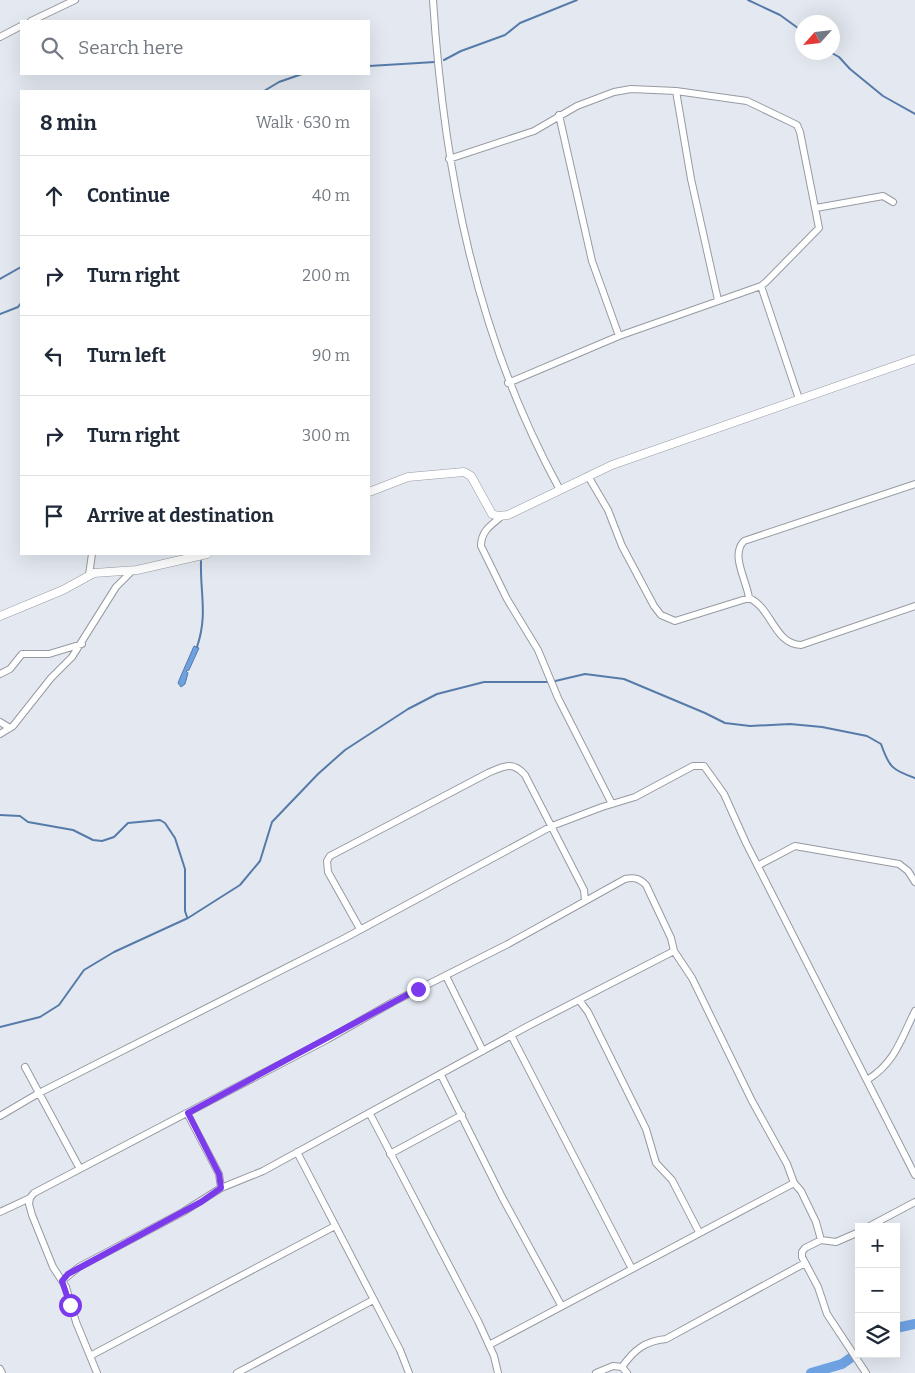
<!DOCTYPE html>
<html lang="en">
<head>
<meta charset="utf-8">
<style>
  :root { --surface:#fff; --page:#f2f2f3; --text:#1f2937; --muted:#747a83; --line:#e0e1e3 }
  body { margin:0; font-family:Bitter,serif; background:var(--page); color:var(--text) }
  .controls { position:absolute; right:15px; bottom:15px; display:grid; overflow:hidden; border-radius:0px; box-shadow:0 5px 20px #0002 }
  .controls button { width:45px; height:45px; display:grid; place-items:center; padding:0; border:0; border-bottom:1px solid var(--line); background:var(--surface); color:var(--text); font:25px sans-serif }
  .compass { position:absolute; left:795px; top:15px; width:45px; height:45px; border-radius:50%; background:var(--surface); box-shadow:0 5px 20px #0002; rotate:243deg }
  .stop { position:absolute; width:15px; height:15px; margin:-11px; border:4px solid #7c3aed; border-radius:50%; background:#fff }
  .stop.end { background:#7c3aed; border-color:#fff; box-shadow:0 1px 5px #0008 }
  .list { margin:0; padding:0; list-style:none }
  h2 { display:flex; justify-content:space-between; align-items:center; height:65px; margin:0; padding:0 20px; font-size:21px }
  h2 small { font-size:16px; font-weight:400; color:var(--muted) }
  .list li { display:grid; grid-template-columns:32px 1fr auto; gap:15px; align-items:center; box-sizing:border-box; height:80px; padding:0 20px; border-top:1px solid var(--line) }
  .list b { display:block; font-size:19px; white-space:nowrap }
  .list em { font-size:16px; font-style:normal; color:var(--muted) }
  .icon { flex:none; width:28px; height:28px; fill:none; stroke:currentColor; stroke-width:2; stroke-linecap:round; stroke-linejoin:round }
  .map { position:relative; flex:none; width:915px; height:1373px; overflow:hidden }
  .search { position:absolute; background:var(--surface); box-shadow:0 5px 20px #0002; left:20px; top:20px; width:350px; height:55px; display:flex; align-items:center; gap:12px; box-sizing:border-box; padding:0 18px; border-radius:0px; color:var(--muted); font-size:19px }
  .panel { position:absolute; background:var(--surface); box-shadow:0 5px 20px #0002; left:20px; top:90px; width:350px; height:465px; border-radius:0px }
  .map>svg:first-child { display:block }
  .water { fill:#6da1e2; stroke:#567ba9 }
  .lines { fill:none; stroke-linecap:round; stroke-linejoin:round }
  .stream { stroke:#567ba9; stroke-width:2 }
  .river { stroke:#6da1e2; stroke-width:10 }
  .minor-casing { stroke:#969aa1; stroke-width:8 }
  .tertiary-casing { stroke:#969aa1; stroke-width:9 }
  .minor { stroke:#fff; stroke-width:6 }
  .tertiary { stroke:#fff; stroke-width:8 }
  .route { stroke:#7c3aed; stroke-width:6 }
</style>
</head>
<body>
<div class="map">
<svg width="915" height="1373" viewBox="0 0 915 1373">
  <rect width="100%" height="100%" fill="#e4e9f1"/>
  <!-- water -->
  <path class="water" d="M194 646 199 648 189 670 186 671 188 673 185 684 181 687 178 683 180 678Z"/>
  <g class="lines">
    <!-- stream -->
    <path class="stream" d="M748 0 780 15 802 31
      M830 52 839 57 850 69 883 96 915 114
      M444 60 461 51 505 35 520 23 577 0
      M369 66 435 62
      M264 91 279 82 302 74
      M0 279 21 267
      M0 314 18 307 21 303
      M197 647C208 614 200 594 201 561
      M0 815 20 816 28 822 73 830 93 840 102 841 114 837 128 823 160 820 165 823 175 838 185 869V911L187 917
      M0 1027 40 1017 59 1005 84 970 114 952 188 918 240 885 260 861 272 822 318 774 345 750 408 709 437 694 484 682H551L585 674 624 679 705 713 725 723 750 726 790 724 822 727 867 736 881 744C889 767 892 770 915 778"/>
    <!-- river -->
    <path class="river" d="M896 1328 915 1324
      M811 1373 842 1364 859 1352"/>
    <!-- minor casing -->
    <g class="minor-casing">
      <path id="minor" d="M433 0C444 172 476 337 560 490
        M31 21 75 0
        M0 37 21 26
        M676 91 691 179 718 300
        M559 115 592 261 619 336
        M449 159 534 131 577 106 614 92 631 89 676 91 747 101 797 125 800 132 819 228 766 282 761 286 619 336 508 383
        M816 208 883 196 893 202
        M761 286 799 399
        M588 476 608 510 622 546 654 606 661 615 675 621 749 598C772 608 774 644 801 645L915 606
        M502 516C491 525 481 531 481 546L507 599 538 650 558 698 612 804
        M89 575 92 554
        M749 598C747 581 730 555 744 541L915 484
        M0 674 10 669 22 654H49L82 644
        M0 722 10 728
        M0 734 13 726 51 678 72 657 116 587 132 571
        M759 865 795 846 899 864 908 871 915 882
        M360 929 328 872 327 861 330 856 488 773C504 766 513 761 525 775L584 890 585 901
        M446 976 483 1051
        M579 1000 588 1012 646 1129 656 1163 672 1180 699 1232
        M511 1035 632 1269
        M25 1067 80 1169
        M441 1075 502 1197 561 1305
        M867 1080C895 1063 901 1039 915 1011
        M370 1114 478 1321 494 1356 498 1373
        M0 1116 39 1093 345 938 552 826 602 807 635 797 693 766H704L724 794 746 843 915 1175
        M297 1152 400 1350 409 1373
        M390 1154 462 1115
        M221 1188 263 1171 528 1026 674 951
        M0 1212 30 1198
        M868 1227 915 1202
        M859 1232 836 1242 821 1240 805 1248 802 1252V1257L818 1287 827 1314 866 1373
        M62 1281 79 1267 183 1212 221 1188 219 1174 187 1113
        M489 1345 794 1183
        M90 1356 335 1226
        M622 1367C634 1350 645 1341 666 1339L805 1263
        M0 1369 2 1373
        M97 1373 76 1322 66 1287 53 1267 32 1215 29 1204 30 1198 34 1193 328 1039 393 1002 508 944 625 879C634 877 639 878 646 885L671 938 674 951 692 978 752 1101 787 1164 794 1183 801 1191 816 1222 821 1240
        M237 1373 373 1300
        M596 1373 613 1366 622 1367 627 1373"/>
    </g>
    <!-- tertiary casing -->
    <g class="tertiary-casing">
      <path id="tertiary" d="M369 492 408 477 464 472 471 476 492 514 498 516 508 515 612 465 915 359
        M0 616 63 590 94 573 137 570 207 554"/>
    </g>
    <!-- minor -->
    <use href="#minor" class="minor"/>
    <!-- tertiary -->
    <use href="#tertiary" class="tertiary"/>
  </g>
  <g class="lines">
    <!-- route -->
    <path class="route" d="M70 1305 62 1281 68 1274 201 1202 221 1188 219 1174 188 1113 418 989"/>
  </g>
</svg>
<div class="controls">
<button>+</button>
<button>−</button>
<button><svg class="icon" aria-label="layers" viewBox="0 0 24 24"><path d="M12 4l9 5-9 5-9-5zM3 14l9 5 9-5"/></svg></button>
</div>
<svg class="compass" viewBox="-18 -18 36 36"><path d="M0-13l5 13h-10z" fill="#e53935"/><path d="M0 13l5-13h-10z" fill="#747a83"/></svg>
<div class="stop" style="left:70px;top:1305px"></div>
<div class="stop end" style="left:418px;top:989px"></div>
<div class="search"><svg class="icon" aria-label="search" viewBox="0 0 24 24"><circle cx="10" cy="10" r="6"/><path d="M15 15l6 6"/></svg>Search here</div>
<section class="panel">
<h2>8 min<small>Walk · 630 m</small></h2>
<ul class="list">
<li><svg class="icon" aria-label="ahead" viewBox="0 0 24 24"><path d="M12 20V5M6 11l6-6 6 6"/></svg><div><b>Continue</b></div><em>40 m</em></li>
<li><svg class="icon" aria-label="right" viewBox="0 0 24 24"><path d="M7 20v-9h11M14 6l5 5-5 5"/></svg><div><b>Turn right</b></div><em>200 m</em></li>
<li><svg class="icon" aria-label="left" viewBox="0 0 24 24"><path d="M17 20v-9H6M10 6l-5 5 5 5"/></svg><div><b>Turn left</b></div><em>90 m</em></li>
<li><svg class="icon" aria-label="right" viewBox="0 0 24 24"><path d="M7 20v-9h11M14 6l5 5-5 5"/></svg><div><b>Turn right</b></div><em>300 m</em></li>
<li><svg class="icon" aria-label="arrive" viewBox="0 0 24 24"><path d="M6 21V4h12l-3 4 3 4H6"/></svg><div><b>Arrive at destination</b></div></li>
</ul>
</section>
</div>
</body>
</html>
